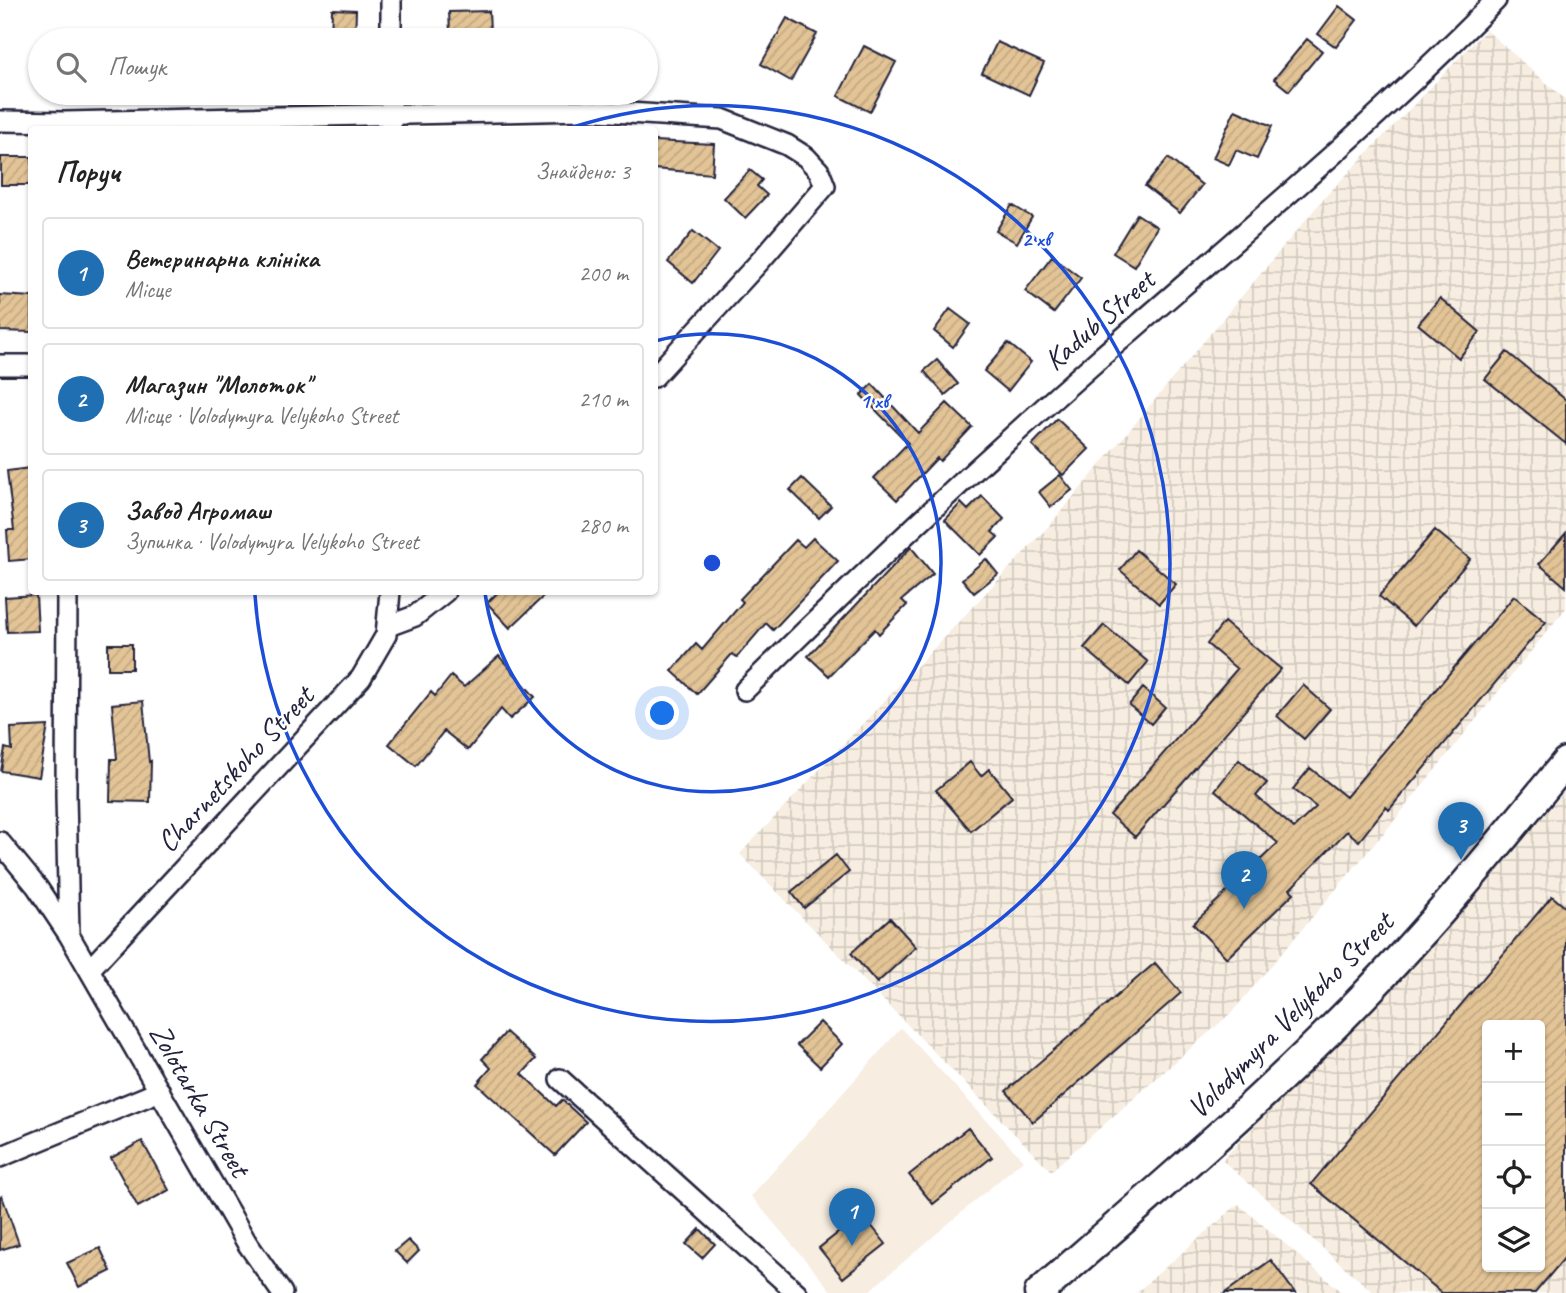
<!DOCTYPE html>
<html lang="uk">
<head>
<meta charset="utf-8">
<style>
  :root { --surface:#fff; --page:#f2f2f2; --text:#222; --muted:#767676; --line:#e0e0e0; --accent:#1f6fb2 }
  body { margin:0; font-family:Caveat,sans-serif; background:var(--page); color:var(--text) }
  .controls { position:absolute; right:21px; bottom:21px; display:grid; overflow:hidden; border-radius:7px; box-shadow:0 2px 5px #0004 }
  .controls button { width:63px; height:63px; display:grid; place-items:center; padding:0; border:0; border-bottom:2px solid var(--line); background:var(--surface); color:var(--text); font:35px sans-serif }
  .you { position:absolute; left:663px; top:714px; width:24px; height:24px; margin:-18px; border:5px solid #fff; border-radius:50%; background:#1a73e8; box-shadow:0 0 0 10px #1a73e833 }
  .badge { display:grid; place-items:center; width:46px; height:46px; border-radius:50%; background:var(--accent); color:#fff; font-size:23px; font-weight:700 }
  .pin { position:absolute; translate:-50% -58px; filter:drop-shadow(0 2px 4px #0008) }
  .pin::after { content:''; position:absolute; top:37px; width:24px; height:21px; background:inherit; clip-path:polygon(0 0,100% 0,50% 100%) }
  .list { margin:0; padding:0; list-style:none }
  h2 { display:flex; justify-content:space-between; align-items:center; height:91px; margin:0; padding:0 28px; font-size:30px }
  h2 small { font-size:23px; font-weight:400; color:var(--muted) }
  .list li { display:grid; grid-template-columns:46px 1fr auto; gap:21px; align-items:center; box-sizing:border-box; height:112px; margin:0 14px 14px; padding:0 14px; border:2px solid var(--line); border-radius:7px }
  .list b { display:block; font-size:26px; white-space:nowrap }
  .list p { margin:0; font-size:23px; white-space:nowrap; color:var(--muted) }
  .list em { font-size:23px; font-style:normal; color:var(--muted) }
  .icon { flex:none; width:38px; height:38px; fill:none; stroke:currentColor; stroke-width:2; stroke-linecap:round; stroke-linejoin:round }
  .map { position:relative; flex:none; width:1566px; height:1293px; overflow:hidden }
  .search { position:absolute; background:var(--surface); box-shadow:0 2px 5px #0004; left:28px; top:28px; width:630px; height:77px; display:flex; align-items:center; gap:18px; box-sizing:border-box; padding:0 24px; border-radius:38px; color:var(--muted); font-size:26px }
  .panel { position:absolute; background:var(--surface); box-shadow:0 2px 5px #0004; left:28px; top:126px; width:630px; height:469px; border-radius:7px }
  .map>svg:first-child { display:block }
  .built { fill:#f7ede0 }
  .industrial { fill:url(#industrial-grid); fill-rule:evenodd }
  .building { fill:url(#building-hatch); stroke:#22223b; stroke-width:2; fill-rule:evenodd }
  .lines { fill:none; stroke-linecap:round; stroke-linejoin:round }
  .minor-casing { stroke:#22223b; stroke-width:24 }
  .secondary-casing { stroke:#22223b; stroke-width:33 }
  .minor { stroke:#fff; stroke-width:19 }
  .secondary { stroke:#fff; stroke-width:28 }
  .ring { fill:none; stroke:#1d4ed8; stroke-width:3.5 }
  .labels { text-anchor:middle; stroke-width:5; stroke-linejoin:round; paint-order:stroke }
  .street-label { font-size:30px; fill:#22223b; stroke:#fff }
  .centre { fill:#1d4ed8; stroke:#fff; stroke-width:3.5 }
  .ring-label { font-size:21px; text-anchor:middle; font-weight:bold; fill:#1d4ed8; stroke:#fff; stroke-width:5; stroke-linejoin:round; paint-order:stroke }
</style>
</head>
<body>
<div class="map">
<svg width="1566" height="1293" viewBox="0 0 1566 1293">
  <defs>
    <pattern id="industrial-grid" width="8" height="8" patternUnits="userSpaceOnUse" patternTransform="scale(1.75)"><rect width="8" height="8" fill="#f7ede0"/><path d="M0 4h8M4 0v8" fill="none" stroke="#d3cbc1"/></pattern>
    <pattern id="building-hatch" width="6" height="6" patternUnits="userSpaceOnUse" patternTransform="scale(1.75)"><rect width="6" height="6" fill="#e3c496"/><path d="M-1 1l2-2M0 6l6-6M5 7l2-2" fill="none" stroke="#c2a882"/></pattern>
  </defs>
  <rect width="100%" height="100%" fill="#fff"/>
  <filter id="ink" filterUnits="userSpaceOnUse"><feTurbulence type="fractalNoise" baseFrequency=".0143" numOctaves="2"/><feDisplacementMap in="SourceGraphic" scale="14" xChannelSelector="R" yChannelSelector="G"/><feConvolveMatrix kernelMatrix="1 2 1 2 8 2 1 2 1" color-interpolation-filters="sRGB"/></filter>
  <g filter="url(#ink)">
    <!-- built -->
    <path class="built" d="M901 1028 1023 1160 867 1293H833L751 1196Z"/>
    <!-- industrial -->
    <path class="industrial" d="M1486 30 1566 100V608L1393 822 1232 1012 1051 1171 740 854 1049 526 1325 197Z
      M1566 790V1293H1374L1222 1160 1392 985H1397ZM1487 1025H1540V1267H1487Z
      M1238 1204 1343 1293H1136Z"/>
    <!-- building -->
    <path class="building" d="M1339 6 1357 20 1336 47 1318 34Z
      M332 9 356 10 355 40H331Z
      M489 11 490 31 450 32 449 12Z
      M787 18 817 34 791 81 761 64Z
      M1307 39 1322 51 1289 91 1274 79Z
      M997 42 1044 63 1029 95 982 73Z
      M864 46 896 62 870 112 838 96Z
      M1235 110 1272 126 1257 159 1236 150 1229 165 1213 158Z
      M654 141 714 144 712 174 654 169Z
      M1 157H32V185H1Z
      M1168 158 1202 185 1180 213 1145 186Z
      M750 170 762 180 757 186 767 195 745 218 724 198Z
      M1012 205 1032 217 1017 243 996 231Z
      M1137 214 1157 227 1134 266 1113 253Z
      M693 231 718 251 693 283 668 262Z
      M1052 256 1081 278 1054 313 1025 291Z
      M0 295 32 297V332L0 331Z
      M1440 298 1480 332 1459 358 1418 324Z
      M950 309 970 324 953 347 934 331Z
      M1008 343 1031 362 1008 391 984 371Z
      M1507 352 1566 400V444L1485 379Z
      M937 360 958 384 945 395 924 371Z
      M872 384 918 433 947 403 972 427 940 461 937 458 897 500 874 478 908 443 861 395Z
      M1057 419 1089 449 1063 475 1032 445Z
      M30 468 32 559 9 561 7 530H14L7 471Z
      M1060 475 1072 490 1051 507 1039 492Z
      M802 478 831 506 819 518 790 490Z
      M982 496 1004 519 992 532 998 537 980 555 945 520 961 503 968 510Z
      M1435 530 1470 559 1414 626 1379 596Z
      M1566 533V587L1539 564Z
      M813 538 838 561 773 630 766 623 737 657 732 654 697 694 672 671 696 644 702 650 743 602 740 599 796 540 804 547Z
      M911 547 933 574 902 600 907 605 879 634 875 629 829 676 808 656Z
      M1136 550 1176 584 1159 604 1120 570Z
      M986 559 998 574 974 593 962 579Z
      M498 592H548L510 628 487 603Z
      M36 595 38 631 7 632 5 597Z
      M1514 596 1546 622 1389 810 1386 807 1359 841 1347 831 1290 889 1294 893 1227 958 1193 924 1278 843 1215 790 1239 760 1267 783 1256 796 1294 828 1316 807 1293 789 1310 768 1346 797Z
      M1224 622 1281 669 1135 837 1110 815 1237 669 1207 644Z
      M1104 625 1148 662 1129 685 1084 648Z
      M108 644H132V669H108Z
      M499 656 535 697 510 719 501 709 468 750 444 731 416 766 389 744 431 692 435 696 451 676 464 687Z
      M1303 685 1330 709 1304 739 1277 716Z
      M1143 688 1165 707 1151 724 1129 705Z
      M143 701 149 762 151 761 150 802 110 801 111 759H117L112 704Z
      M48 726 39 777 1 771 5 748 12 750 11 728Z
      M970 762 981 776 989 769 1012 797 971 831 936 790Z
      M836 855 849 872 804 908 791 892Z
      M1552 896 1566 908V1256L1535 1293H1442L1311 1184ZM1487 1025H1540V1267H1487Z
      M890 918 916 947 877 983 851 953Z
      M1155 963 1181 993 1033 1122 1006 1091Z
      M820 1022 842 1044 820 1067 797 1045Z
      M506 1032 536 1059 522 1074 556 1106 562 1100 586 1122 555 1155 477 1084 491 1068 482 1059Z
      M968 1128 992 1157 933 1204 909 1175Z
      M142 1141 169 1190 138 1207 111 1158Z
      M2 1196 19 1244 0 1250V1197Z
      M862 1214 886 1244 843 1278 819 1248Z
      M700 1229 715 1244 702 1258 686 1244Z
      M408 1240 419 1251 407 1263 395 1251Z
      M100 1248 111 1271 79 1287 67 1263Z
      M1271 1260 1295 1293H1225Z"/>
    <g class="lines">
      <!-- minor casing -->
      <g class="minor-casing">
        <path id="minor" d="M391 40V0
          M0 121 65 122 582 110 722 119 787 145 806 157 819 171 825 186 761 260 654 377
          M391 130V93
          M0 365H32
          M67 592 66 795 69 934
          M388 626 415 616 445 592
          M745 690C860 576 978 465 1100 358 1234 241 1371 127 1496 0
          M0 842 37 887 69 935 247 1243 282 1293
          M90 969 361 678 386 635 390 592
          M560 1079 797 1293
          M0 1157 160 1091"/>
      </g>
      <!-- secondary casing -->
      <g class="secondary-casing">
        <path id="secondary" d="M1039 1293C1147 1199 1257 1106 1357 1003 1431 927 1499 844 1566 762"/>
      </g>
      <!-- minor -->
      <use href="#minor" class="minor"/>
      <!-- secondary -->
      <use href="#secondary" class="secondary"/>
    </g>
  </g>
  <!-- distance rings -->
  <g class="ring">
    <path d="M655 341A229 229 0 1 1 485 593"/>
    <path d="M567 129A458 458 0 1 1 255 595"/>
  </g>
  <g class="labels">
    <!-- street labels -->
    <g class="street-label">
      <text transform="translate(1099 320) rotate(-41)" y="10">Kadub Street</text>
      <text transform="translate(235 769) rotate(-47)" y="10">Charnetskoho Street</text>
      <text transform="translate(1290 1015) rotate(-45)" y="10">Volodymyra Velykoho Street</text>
      <text transform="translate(200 1100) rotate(60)" y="10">Zolotarka Street</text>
    </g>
  </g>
  <circle cx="712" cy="563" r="10" class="centre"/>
  <g class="ring-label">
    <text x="1036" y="246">2 хв</text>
    <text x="874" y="408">1 хв</text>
  </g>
</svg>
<div class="controls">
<button>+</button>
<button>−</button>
<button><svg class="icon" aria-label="locate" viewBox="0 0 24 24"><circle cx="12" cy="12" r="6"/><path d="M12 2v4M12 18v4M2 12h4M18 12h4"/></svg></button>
<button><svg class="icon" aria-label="layers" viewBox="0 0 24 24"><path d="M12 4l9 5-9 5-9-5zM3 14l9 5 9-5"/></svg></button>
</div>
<div class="you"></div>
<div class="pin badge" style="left:852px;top:1246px">1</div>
<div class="pin badge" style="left:1244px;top:909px">2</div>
<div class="pin badge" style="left:1461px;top:860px">3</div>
<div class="search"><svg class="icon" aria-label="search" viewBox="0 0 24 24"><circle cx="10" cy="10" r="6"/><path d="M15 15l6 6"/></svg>Пошук</div>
<section class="panel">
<h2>Поруч<small>Знайдено: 3</small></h2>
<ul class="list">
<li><span class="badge">1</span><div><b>Ветеринарна клініка</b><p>Місце</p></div><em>200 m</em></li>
<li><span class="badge">2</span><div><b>Магазин &quot;Молоток&quot;</b><p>Місце · Volodymyra Velykoho Street</p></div><em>210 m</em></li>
<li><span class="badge">3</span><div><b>Завод Агромаш</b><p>Зупинка · Volodymyra Velykoho Street</p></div><em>280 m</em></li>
</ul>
</section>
</div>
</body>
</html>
